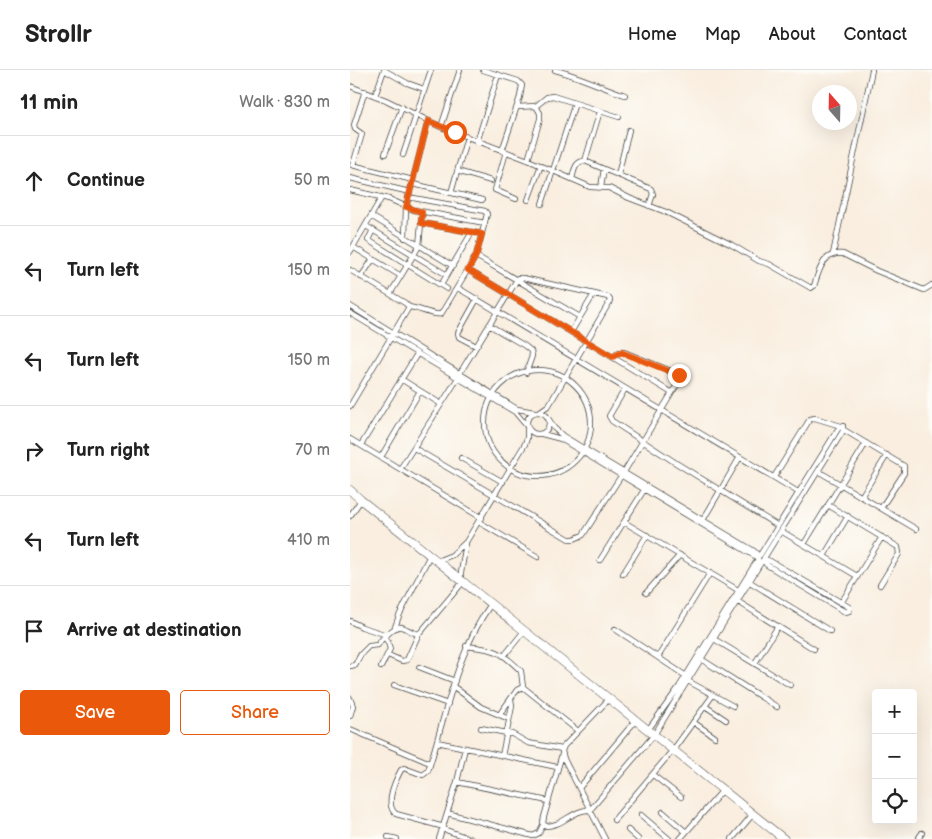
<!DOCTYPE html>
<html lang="en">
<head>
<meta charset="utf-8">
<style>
  :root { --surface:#fff; --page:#f2f2f2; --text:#222; --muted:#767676; --line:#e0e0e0; --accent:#ea580c }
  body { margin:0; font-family:"Balsamiq Sans",sans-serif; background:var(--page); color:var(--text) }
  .controls { position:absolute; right:15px; bottom:15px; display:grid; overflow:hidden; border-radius:5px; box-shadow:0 5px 20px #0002 }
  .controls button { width:45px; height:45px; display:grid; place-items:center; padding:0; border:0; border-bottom:1px solid var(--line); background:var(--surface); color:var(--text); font:25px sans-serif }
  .compass { position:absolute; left:462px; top:15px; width:45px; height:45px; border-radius:50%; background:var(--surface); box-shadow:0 5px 20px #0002; rotate:340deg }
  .stop { position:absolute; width:15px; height:15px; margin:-11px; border:4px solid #ea580c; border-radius:50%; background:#fff }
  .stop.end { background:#ea580c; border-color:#fff; box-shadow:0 1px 5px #0008 }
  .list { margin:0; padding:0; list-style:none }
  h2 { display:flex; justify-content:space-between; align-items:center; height:65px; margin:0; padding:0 20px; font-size:21px }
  h2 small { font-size:16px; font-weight:400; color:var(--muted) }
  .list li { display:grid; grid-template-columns:32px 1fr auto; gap:15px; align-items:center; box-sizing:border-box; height:90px; padding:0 20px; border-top:1px solid var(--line) }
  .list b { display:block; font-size:19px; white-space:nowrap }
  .list em { font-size:16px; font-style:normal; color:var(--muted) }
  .actions { display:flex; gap:10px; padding:15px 20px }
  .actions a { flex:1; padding:11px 0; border:1px solid var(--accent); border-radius:5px; text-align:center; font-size:18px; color:var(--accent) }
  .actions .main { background:var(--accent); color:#fff }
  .icon { flex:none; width:28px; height:28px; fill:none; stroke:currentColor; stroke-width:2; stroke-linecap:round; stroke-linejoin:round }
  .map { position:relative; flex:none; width:582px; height:769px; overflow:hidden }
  header { display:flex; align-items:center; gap:30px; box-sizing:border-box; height:70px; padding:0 25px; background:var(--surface); border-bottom:1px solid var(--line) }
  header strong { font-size:24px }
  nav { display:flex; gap:28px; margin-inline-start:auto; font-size:18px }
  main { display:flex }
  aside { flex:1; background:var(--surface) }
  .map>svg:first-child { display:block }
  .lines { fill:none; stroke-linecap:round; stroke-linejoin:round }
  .street-casing { stroke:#3d3c39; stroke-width:6 }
  .primary-casing { stroke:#3d3c39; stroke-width:9 }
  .street { stroke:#fff; stroke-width:4.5 }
  .primary { stroke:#fff; stroke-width:8 }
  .route { stroke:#ea580c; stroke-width:6 }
</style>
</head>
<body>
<header>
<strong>Strollr</strong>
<nav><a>Home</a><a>Map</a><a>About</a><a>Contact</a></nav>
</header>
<main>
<aside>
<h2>11 min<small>Walk · 830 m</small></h2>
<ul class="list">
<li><svg class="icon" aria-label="ahead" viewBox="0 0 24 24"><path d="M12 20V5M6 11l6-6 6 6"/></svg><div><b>Continue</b></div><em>50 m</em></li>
<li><svg class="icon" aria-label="left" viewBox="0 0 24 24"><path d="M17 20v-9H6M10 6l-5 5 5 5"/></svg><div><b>Turn left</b></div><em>150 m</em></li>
<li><svg class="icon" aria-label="left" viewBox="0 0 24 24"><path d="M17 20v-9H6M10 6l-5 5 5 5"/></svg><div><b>Turn left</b></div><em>150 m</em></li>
<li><svg class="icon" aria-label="right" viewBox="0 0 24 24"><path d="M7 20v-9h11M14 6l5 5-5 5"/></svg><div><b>Turn right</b></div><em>70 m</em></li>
<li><svg class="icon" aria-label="left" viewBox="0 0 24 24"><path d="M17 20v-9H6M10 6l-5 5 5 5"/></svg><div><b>Turn left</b></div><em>410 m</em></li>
<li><svg class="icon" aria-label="arrive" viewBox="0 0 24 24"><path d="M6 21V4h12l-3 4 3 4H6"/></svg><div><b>Arrive at destination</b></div></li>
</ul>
<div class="actions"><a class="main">Save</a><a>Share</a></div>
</aside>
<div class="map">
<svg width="582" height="769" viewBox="0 0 582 769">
  <rect width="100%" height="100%" fill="#fdfcf7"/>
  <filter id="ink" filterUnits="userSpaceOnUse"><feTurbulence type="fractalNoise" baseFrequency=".02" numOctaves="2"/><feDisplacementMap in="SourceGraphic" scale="10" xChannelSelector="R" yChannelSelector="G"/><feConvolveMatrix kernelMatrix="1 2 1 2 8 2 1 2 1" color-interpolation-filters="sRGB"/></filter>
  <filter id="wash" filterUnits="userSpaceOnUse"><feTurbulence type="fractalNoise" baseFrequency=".0096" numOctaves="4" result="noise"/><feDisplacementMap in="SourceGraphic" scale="20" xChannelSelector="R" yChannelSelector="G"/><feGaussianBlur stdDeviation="1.12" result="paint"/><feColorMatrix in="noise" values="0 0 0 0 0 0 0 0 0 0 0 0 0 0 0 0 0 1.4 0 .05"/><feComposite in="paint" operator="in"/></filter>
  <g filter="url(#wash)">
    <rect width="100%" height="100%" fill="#f9eedf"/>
  </g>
  <g filter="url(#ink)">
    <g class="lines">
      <!-- street casing -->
      <g class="street-casing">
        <path id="street" d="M34 0 57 13 74 19
          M133 0 168 11 172 15 170 27 152 81
          M205 0C229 6 251 17 275 25
          M0 16 36 30 91 57 178 90 231 113 240 117 259 118 279 128 316 142 382 175 409 191 419 194 461 218 464 216C469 201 473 181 493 184L527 201 574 220 582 215
          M25 26 34 0
          M167 37 186 36 197 27 203 26 269 47
          M91 57 110 0
          M127 72 148 5
          M156 82 145 120 166 129
          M35 84 52 37
          M53 85 81 0
          M178 90 190 49V43L186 36
          M235 91 250 41
          M2 95 63 110
          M3 95 12 64 5 59 4 55 15 21
          M107 101 141 111
          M268 105 279 60
          M0 108 60 122
          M222 109C224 101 225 91 235 91L301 119 303 124 299 136
          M63 114 132 130
          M251 117 254 99
          M0 120 39 129 64 140 135 153
          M101 123 117 67
          M58 127 135 141 137 144 126 186 91 244C83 246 69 238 59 237
          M178 130 191 95
          M192 134 225 33
          M21 146 103 196
          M71 153 132 164
          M16 156 97 205
          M23 160 18 170 97 219
          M55 168 56 137 78 51
          M3 177 51 206
          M0 182 32 127
          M483 184 522 0
          M126 186 230 247
          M0 200 55 233 59 237 0 336
          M118 200 322 323
          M11 207 23 189
          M91 215 122 162
          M108 218 448 422
          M40 224 69 176 72 142
          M0 236 167 339 185 342
          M0 243 165 342 176 355
          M139 255 175 276 181 281 182 286 176 303
          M221 262 244 224
          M126 276 109 267 108 263 127 229
          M263 287 269 282H274L326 303 331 308 274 402
          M135 353a53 53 0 1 1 106 0a53 53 0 1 1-106 0Z
          M110 303 168 208H173L258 227 260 230 259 233 199 335 189 342
          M51 309 91 334
          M275 319 259 346 262 351 326 393 428 456
          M177 353a11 11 0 1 1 22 0a11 11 0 1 1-22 0Z
          M198 348 204 358 213 366 404 481 409 486
          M494 360 554 396V403L531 438
          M192 364 211 369 408 488
          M0 369 132 448
          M11 375 67 284
          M64 378 219 469H224L233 465 271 406
          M31 387 70 321
          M111 388 153 412
          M50 399 108 308
          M468 401 566 459
          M424 407 460 349 465 348 491 356
          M511 427 537 385
          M478 435 548 477 549 484 530 515
          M0 446 11 430
          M353 450 390 387
          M129 452 188 487
          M274 452 388 520
          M431 461 507 506
          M454 474 516 373
          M410 485 488 359 491 356H493V361L414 488
          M474 486 498 446
          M414 488 413 490 417 495 495 542 499 541V537L420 491 414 489
          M250 490 294 420
          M87 491 102 485 116 472 175 374 177 368V358
          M273 504 297 465
          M110 509 116 473
          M400 512 480 561
          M296 523 330 485
          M387 531 464 579
          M491 533 532 467
          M0 551 12 557 37 565
          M45 557 49 546 80 485
          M265 559 336 606
          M364 569 440 615
          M116 576C145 579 150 580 171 601L173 617
          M38 585 52 591 57 590 69 563
          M154 586 174 561
          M308 587 360 503
          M351 589 427 637
          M405 593 428 556
          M0 596 5 595 11 584 19 576 28 575C31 569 34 567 39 563 51 551 53 559 67 564L70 563 113 512
          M31 597 40 579 38 572 34 567
          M69 597 105 611
          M338 611 383 636
          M44 615 98 634
          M104 617 131 637 159 649
          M0 628 3 636 0 646
          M355 636 376 650
          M149 645 167 620 173 617 228 661
          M343 652 365 667
          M131 658 162 664 178 673 212 679
          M0 659 80 693
          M298 660 329 617 408 489
          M87 672 207 697
          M212 684 194 747 193 753 195 756C212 757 223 739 240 740L304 665 412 491
          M152 686 162 636 161 629
          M303 705 331 727
          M107 712 198 731
          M229 718 286 650
          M313 742 336 762
          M97 743 183 766 189 763 193 755
          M291 745 319 769
          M264 750 323 680 363 625
          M94 757 46 744C34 735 45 711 51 700L54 698 73 705 78 701C96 645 106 583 141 534
          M93 759 121 769
          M278 760 288 769
          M38 767 47 769
          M89 769 107 712 115 678
          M255 769 214 689 212 681 214 676 259 629
          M330 769 373 720
          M382 769 403 744
          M568 769 572 763"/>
      </g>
      <!-- primary casing -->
      <g class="primary-casing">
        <path id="primary" d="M0 420 11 430 434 769"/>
      </g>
      <!-- street -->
      <use href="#street" class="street"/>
      <!-- primary -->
      <use href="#primary" class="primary"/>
    </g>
  </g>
  <g class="lines" filter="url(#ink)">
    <!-- route -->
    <path class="route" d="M105 62 78 51 56 137 72 142 71 153 132 164 126 186 118 200 263 287 271 282 329 305"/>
  </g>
</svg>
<div class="controls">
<button>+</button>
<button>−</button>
<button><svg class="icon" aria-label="locate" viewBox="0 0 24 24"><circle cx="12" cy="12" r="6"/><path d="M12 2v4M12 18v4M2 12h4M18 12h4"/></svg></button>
</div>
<svg class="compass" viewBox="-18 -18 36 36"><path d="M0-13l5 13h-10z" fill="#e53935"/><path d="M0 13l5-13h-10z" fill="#767676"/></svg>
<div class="stop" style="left:105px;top:62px"></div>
<div class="stop end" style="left:329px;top:305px"></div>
</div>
</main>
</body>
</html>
